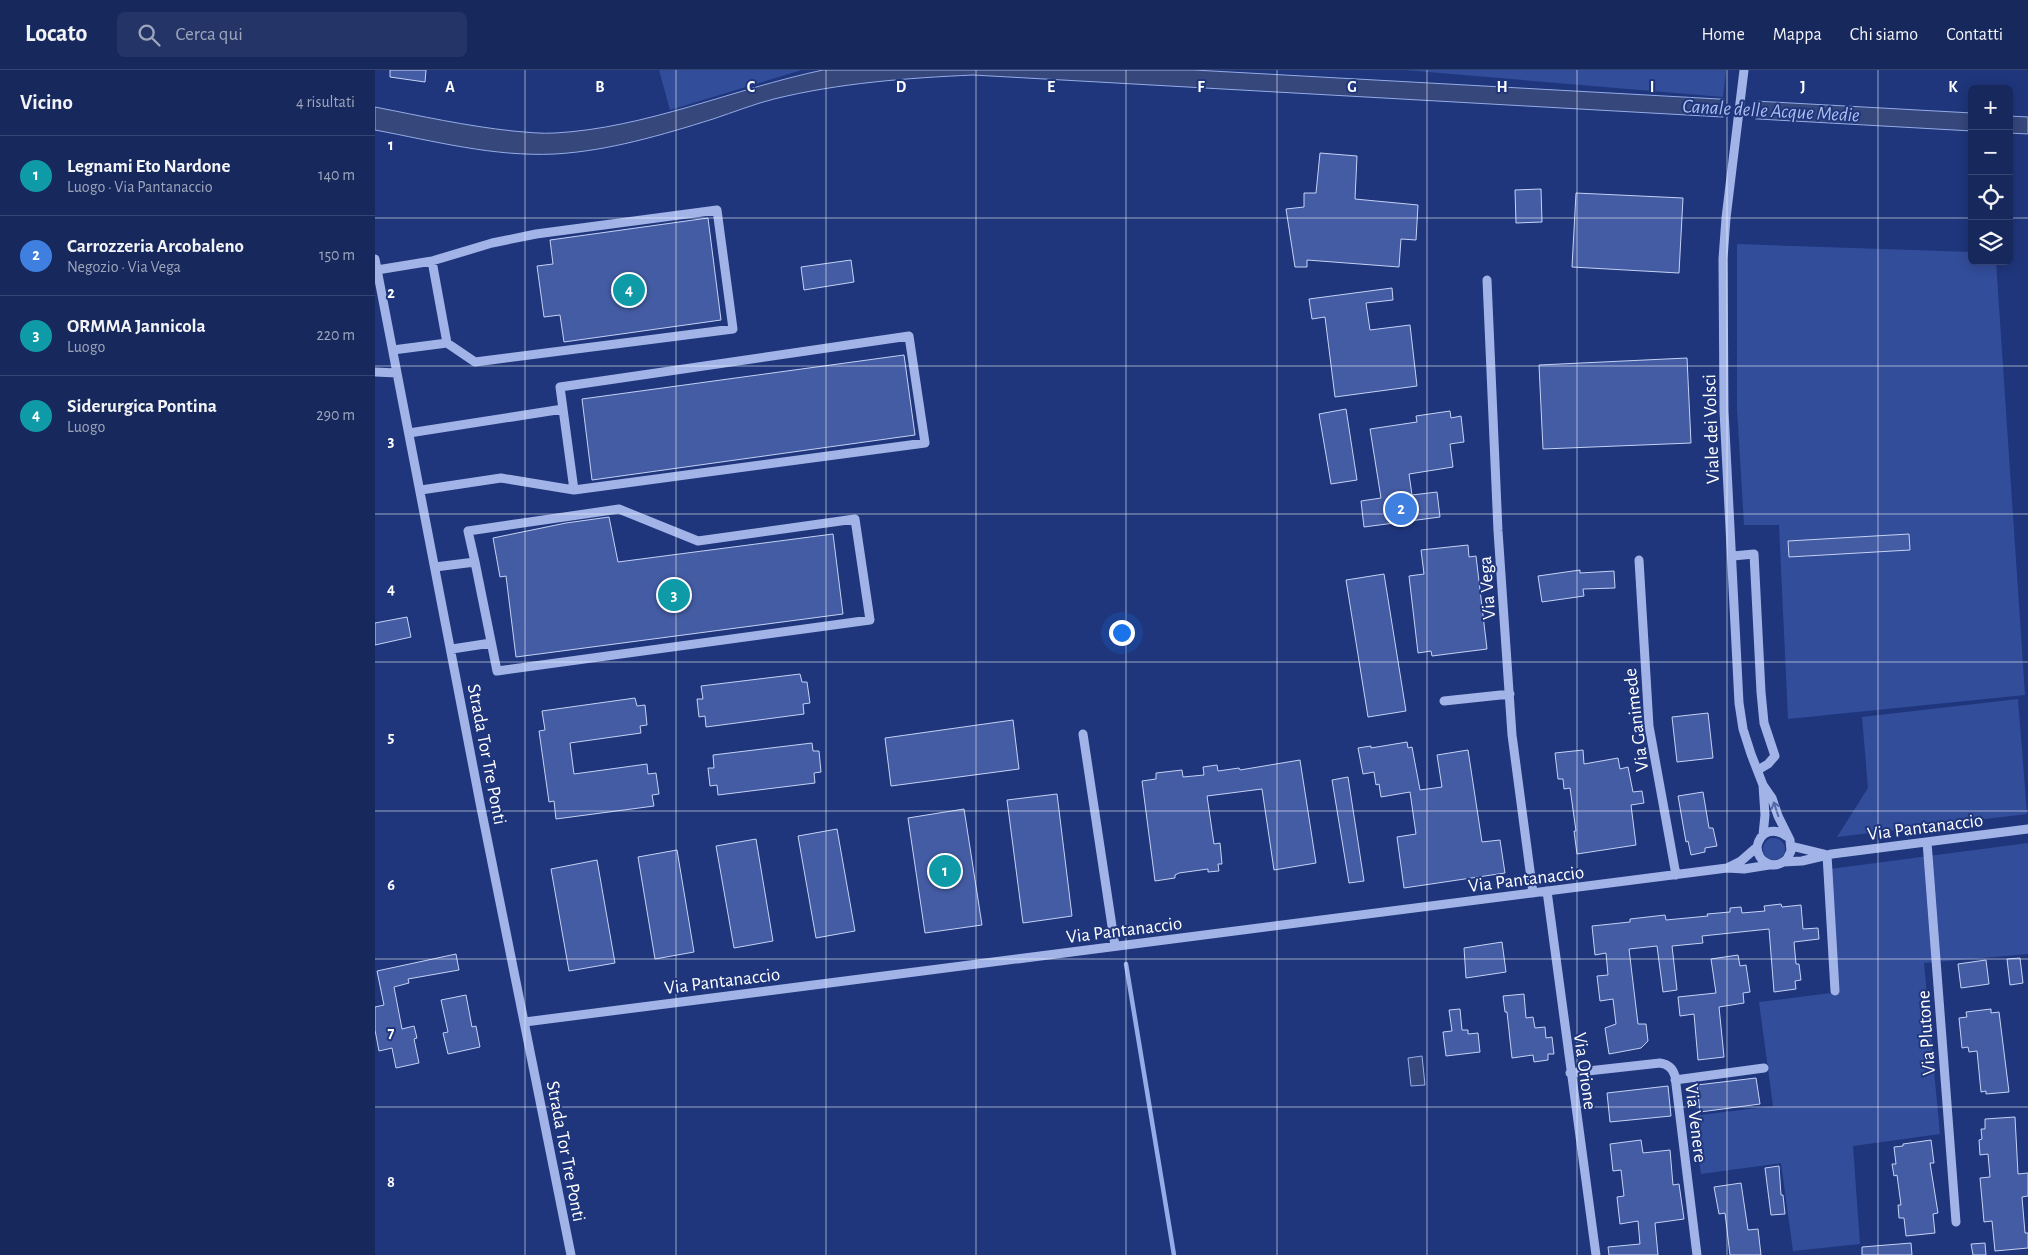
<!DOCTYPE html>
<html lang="it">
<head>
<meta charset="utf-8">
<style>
  :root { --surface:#17285d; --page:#243466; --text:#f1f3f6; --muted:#9ea6bc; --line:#364472; --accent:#e69b98 }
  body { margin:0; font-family:"Alegreya Sans",sans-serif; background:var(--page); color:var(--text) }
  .controls { position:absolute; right:15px; top:15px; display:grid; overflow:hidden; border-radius:8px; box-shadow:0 2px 12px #0003 }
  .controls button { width:45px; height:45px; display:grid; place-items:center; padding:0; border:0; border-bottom:1px solid var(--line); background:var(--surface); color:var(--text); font:25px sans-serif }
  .you { position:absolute; left:746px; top:562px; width:18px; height:18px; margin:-12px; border:4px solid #fff; border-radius:50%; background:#1a73e8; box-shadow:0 0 0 8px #1a73e833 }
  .badge { display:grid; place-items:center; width:32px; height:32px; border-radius:50%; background:var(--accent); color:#fff; font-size:16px; font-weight:700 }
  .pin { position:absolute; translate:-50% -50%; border:2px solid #fff; box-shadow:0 1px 5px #0006 }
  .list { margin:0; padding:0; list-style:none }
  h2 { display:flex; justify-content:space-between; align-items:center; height:65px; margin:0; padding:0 20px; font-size:21px }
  h2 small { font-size:16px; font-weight:400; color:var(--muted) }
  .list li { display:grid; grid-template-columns:32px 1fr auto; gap:15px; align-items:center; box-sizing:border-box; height:80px; padding:0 20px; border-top:1px solid var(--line) }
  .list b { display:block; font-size:19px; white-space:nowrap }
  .list p { margin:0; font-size:16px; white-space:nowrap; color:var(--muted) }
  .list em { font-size:16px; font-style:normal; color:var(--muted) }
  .icon { flex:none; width:28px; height:28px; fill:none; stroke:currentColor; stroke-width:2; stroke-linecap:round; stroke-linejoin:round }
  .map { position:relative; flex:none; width:1653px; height:1185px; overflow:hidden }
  header { display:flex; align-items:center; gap:30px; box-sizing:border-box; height:70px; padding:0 25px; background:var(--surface); border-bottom:1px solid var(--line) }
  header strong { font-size:24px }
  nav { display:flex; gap:28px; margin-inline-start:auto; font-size:18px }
  .search { width:350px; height:45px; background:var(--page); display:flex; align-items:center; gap:12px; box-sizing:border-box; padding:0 18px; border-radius:8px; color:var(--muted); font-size:19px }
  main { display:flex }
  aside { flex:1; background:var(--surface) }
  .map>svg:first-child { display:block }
  .green { fill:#324d9a }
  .water { fill:#36477c; stroke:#95ace8 }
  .pier { fill:#1f367c }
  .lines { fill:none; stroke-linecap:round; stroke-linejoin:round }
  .stream { stroke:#95ace8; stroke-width:4.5 }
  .building { fill:#445ca4; stroke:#c5d2f5 }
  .minor { stroke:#a2b4e7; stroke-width:9 }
  .oneway { stroke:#5368a7 }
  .grid { fill:none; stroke:#fff; stroke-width:1; stroke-opacity:0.55 }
  .labels { text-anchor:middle; stroke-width:4; stroke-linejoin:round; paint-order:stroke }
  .street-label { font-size:19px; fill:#fff; stroke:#1f367c }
  .water-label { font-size:20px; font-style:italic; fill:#adbeef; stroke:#1f367c }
  .grid-label { font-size:16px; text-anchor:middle; font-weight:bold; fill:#fff; stroke:#1f367c; stroke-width:4; stroke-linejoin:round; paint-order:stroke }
</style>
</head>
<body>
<header>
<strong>Locato</strong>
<div class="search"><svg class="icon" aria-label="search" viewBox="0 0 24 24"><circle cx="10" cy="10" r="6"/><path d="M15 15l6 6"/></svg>Cerca qui</div>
<nav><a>Home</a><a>Mappa</a><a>Chi siamo</a><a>Contatti</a></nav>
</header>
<main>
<aside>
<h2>Vicino<small>4 risultati</small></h2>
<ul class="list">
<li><span class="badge" style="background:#0f9aa8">1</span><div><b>Legnami Eto Nardone</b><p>Luogo · Via Pantanaccio</p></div><em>140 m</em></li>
<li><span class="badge" style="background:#3f7fe0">2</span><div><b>Carrozzeria Arcobaleno</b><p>Negozio · Via Vega</p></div><em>150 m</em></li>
<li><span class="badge" style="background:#0f9aa8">3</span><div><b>ORMMA Jannicola</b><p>Luogo</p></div><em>220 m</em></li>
<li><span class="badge" style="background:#0f9aa8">4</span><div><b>Siderurgica Pontina</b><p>Luogo</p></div><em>290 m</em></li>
</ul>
</aside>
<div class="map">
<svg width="1653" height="1185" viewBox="0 0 1653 1185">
  <rect width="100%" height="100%" fill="#1f367c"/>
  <!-- green -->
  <path class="green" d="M284 0H427L295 40Z
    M1029 0H1351L1348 27Z
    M1362 174 1597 182V191H1621L1650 625 1413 649 1404 455H1369L1362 338Z
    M1643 629 1652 744 1462 767 1493 718 1487 647Z
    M1388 779a11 11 0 1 1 22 0a11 11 0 1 1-22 0Z
    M1653 773V884L1549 893 1565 1064 1478 1076 1485 1174 1418 1181 1406 1093 1326 1104 1317 1046 1398 1036 1384 932 1464 922 1455 799Z"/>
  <!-- water -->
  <path class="water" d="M448 0H819L1597 43V61L598 5C532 8 464 13 399 29 379 34 359 42 338 49 287 65 233 81 180 84 119 87 59 71 0 60V37C46 46 91 56 138 61 151 62 166 64 180 63 271 58 358 19 448 0Z
    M1634 46 1653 47V64L1634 63Z
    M1047 986 1050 1015 1036 1016 1033 988Z"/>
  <!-- pier -->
  <path class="pier" d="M1350 27 1383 29 1380 51 1348 50Z"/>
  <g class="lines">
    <!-- stream -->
    <path class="stream" d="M751 894 799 1185"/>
  </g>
  <!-- building -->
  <path class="building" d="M15 0H51L50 12 15 7Z
    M945 83 982 86 980 129 1043 135 1041 170 1026 169 1024 197 932 190V197H920L911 139 929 137V123H941Z
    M1166 119 1167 152 1141 153 1140 120Z
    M1201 123 1308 128 1304 203 1197 197Z
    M333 148 346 250 189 272 185 245 169 247 162 196 178 194 175 170Z
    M476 190 479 212 429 220 426 197Z
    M1017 218 1018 230 991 233 995 260 1035 255 1042 316 960 327 950 247 937 249 934 229Z
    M529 285 540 365 217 410 207 329Z
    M1312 288 1316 373 1168 379 1164 295Z
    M971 339 982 410 956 414 944 344Z
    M1075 341 1076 348 1086 346 1089 372 1075 374 1078 397 1034 404 1037 425 1062 422 1065 447 989 457 986 431 1006 428 995 359 1042 352 1041 346Z
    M234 447 243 492 458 464 468 544 141 587 131 506 125 507 118 468 191 453Z
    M1534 464 1535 480 1414 487 1413 471Z
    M1093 475 1094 487 1101 486 1112 579 1057 586 1056 581 1043 583 1034 506 1049 504 1046 480Z
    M1205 500V503L1239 501 1240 518 1208 519 1209 526 1167 532 1163 506Z
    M1009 504 1031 641 993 647 971 510Z
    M32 547 36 567 0 575V553Z
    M425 604 427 612H432L435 633 428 634 429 644 331 657 330 646 324 647 322 629H328L326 616Z
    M260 628 262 636 270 635 272 655 265 656 266 663 195 673 199 704 272 694 273 704 281 703 284 724 277 725 279 736 181 749 179 731 174 732 164 661 170 660 167 641Z
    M1333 643 1338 688 1302 692 1297 647Z
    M638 650 644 699 516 716 510 668Z
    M1032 672 1033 678 1037 677 1045 720 1067 717 1062 685 1093 680 1107 772 1125 770 1130 803 1029 818 1022 767 1041 764 1035 722 1006 727 1004 714 1001 715 999 702 988 704 983 678 996 676V678Z
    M437 673 438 681H444L446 702 439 703 440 713 343 725 342 715 335 716 333 698H339L338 685Z
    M1208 680 1209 694 1243 688 1245 699 1253 697 1258 722 1267 721 1269 733 1256 735 1261 775 1202 784 1199 761H1201L1195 718 1189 719 1188 709H1183L1180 683Z
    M925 690 941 793 899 800 887 719 832 726 839 774 845 773 847 794H843L844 801 833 802V799L804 803 800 805V808L780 811 767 711 781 709V703L807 700 808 707 829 705 828 697 842 695 843 701 864 698 865 700Z
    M973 707 989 811 974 813 957 710Z
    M1328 722 1334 758H1338L1342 776 1330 778V782L1316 785 1313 771 1311 772 1303 726Z
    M682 724 697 846 648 853 632 730Z
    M589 739 607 855 550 863 533 748Z
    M462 759 480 861 441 868 423 766Z
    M381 769 398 871 359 878 341 776Z
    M302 780 319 882 280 889 263 787Z
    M222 790 240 893 194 901 176 799Z
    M1406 834 1407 837 1426 835 1428 859 1443 858 1444 869 1419 872 1421 894H1424L1426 910 1420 911 1421 919 1399 922 1394 859 1327 866 1328 873 1297 876 1302 920 1288 922 1282 876 1254 879 1263 954H1271L1273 971 1266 978 1234 984 1230 958 1241 954 1238 929 1225 931 1222 906 1233 905 1231 883 1220 885 1217 856 1255 852V849L1290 845 1291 850 1333 846 1332 844 1355 842V838L1366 837 1367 843 1390 841 1389 836Z
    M1127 872 1131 902 1091 908 1089 878Z
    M81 884 84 900 33 909 34 913 19 917 27 959 39 956 42 968 39 969 44 993 21 998 17 978 4 981 0 960V937L9 935 2 901Z
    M1363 885 1365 896 1371 895 1375 922 1368 923 1369 933 1344 937 1349 987 1323 990 1319 944 1305 946 1303 927 1341 923 1336 889Z
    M1645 888 1648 913 1635 915 1632 889Z
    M1611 890 1614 914 1586 918 1583 894Z
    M1149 924 1151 948 1158 947 1160 958 1170 957 1171 968 1177 967 1179 984H1173V990L1159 992 1158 985 1137 988 1132 942H1130L1128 926Z
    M91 925 97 957 101 956 105 977 73 984 68 963 73 962 66 930Z
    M1085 939 1087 960H1093V964L1103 963 1105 982 1071 986 1068 962 1077 961 1074 940Z
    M1616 939V943L1624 942 1634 1022 1611 1024V1021L1606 1022 1602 981 1594 982 1593 977 1587 978 1584 948 1592 947 1591 942Z
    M1381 1008 1385 1034 1325 1042 1322 1015Z
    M1293 1016 1296 1046 1235 1052 1232 1023Z
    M1640 1047 1643 1104 1653 1103V1126L1647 1127 1650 1163H1653V1178L1620 1181 1617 1151 1609 1152 1605 1108 1615 1107 1613 1084 1605 1085 1604 1070 1607 1069 1606 1059H1610V1049Z
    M1266 1070 1268 1083 1295 1080 1298 1115 1304 1114 1309 1149 1280 1153 1283 1185H1234L1233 1177 1265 1174 1263 1151 1245 1154 1242 1127 1249 1126 1246 1100 1238 1101 1235 1074Z
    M1556 1070 1559 1093H1555L1563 1143 1558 1144 1560 1163 1531 1166 1529 1148H1524L1523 1135H1526L1522 1105 1519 1106 1517 1094H1521L1519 1077 1528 1076V1074Z
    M1404 1096 1406 1125H1408L1410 1144 1396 1145 1390 1098Z
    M1366 1113 1373 1160 1383 1159 1386 1185H1355L1350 1143 1344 1144 1339 1117Z
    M1536 1173 1537 1185H1487V1177Z
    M1610 1173 1611 1185H1598L1596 1174Z"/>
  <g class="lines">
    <!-- minor -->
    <path class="minor" d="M1369 0 1351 148 1348 189 1349 341 1364 633 1368 659 1376 684 1388 715 1397 728 1403 746 1415 770 1416 781 1412 789C1399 801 1383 793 1382 777 1385 761 1399 757 1411 766
      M0 189 106 738 196 1185
      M57 191 72 273
      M2 200 57 191 117 173 161 164 342 140 358 259 100 292 72 273 18 280
      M1112 210 1123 461 1137 665 1158 823
      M0 302 22 303
      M34 363 188 339
      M46 420 126 408 199 420 550 373 534 266 185 317 199 420
      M1358 486 1379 484 1386 622 1389 653 1400 686 1393 694 1383 700
      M1264 490 1274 656 1301 805
      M60 497 100 492 93 461 244 439 323 471 480 449 495 550 122 601 100 492
      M77 579 116 573
      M1069 631 1135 624
      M708 664 740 876
      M1388 765 1390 745 1388 715
      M1552 772 1581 1152
      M1416 776 1449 784
      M1452 785 1460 921
      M1408 792 1427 791 1457 784 1653 759
      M1352 798 1366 791 1382 777
      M1172 821 1221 1185
      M150 952 1352 798 1369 799 1394 795
      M1195 1003 1285 993C1293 994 1298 999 1300 1006L1322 1185
      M1300 1010 1389 998"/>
  </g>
  <!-- one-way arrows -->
  <defs><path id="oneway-shaft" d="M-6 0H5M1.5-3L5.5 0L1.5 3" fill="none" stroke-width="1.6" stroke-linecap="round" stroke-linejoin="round" transform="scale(1.25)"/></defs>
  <use class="oneway" href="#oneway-shaft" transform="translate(1401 739) rotate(-108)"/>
  <!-- grid -->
  <path class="grid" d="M150 0V1185M301 0V1185M451 0V1185M601 0V1185M751 0V1185M902 0V1185M1052 0V1185M1202 0V1185M1352 0V1185M1503 0V1185M0 148H1597M1634 148H1653M0 296H1653M0 444H1653M0 592H1653M0 741H1653M0 889H1653M0 1037H1653"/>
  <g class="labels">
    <!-- street labels -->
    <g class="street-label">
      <text transform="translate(1335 359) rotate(-92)" y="7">Viale dei Volsci</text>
      <text transform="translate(1111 518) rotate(-94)" y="7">Via Vega</text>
      <text transform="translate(1260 650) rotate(-97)" y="7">Via Ganimede</text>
      <text transform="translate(113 684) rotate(79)" y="7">Strada Tor Tre Ponti</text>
      <text transform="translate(1550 756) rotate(-7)" y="7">Via Pantanaccio</text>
      <text transform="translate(1151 808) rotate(-7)" y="7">Via Pantanaccio</text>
      <text transform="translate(749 859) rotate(-7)" y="7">Via Pantanaccio</text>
      <text transform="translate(347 910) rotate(-7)" y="7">Via Pantanaccio</text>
      <text transform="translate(1550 963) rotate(-94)" y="7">Via Plutone</text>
      <text transform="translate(1211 1001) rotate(82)" y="7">Via Orione</text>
      <text transform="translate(1322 1053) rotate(83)" y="7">Via Venere</text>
      <text transform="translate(192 1081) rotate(79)" y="7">Strada Tor Tre Ponti</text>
    </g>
    <!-- water labels -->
    <g class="water-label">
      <text transform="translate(1396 40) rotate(3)" y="7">Canale delle Acque Medie</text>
    </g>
  </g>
  <g class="grid-label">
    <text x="75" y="22">A</text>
    <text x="225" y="22">B</text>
    <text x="376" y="22">C</text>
    <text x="526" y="22">D</text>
    <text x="676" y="22">E</text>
    <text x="826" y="22">F</text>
    <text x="977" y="22">G</text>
    <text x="1127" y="22">H</text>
    <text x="1277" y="22">I</text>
    <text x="1428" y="22">J</text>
    <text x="1578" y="22">K</text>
    <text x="16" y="80">1</text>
    <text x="16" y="228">2</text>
    <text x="16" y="376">3</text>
    <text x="16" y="524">4</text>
    <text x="16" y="672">5</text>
    <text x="16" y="820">6</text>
    <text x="16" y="968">7</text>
    <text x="16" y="1117">8</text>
  </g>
</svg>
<div class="controls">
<button>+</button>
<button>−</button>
<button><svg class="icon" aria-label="locate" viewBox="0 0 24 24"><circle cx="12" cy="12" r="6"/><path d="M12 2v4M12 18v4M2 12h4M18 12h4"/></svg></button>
<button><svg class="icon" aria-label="layers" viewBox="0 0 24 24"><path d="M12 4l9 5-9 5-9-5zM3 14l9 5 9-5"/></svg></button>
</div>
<div class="you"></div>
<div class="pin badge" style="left:570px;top:801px;background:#0f9aa8">1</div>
<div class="pin badge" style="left:1026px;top:439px;background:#3f7fe0">2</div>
<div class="pin badge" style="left:299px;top:525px;background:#0f9aa8">3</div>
<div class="pin badge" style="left:254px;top:220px;background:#0f9aa8">4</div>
</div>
</main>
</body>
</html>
